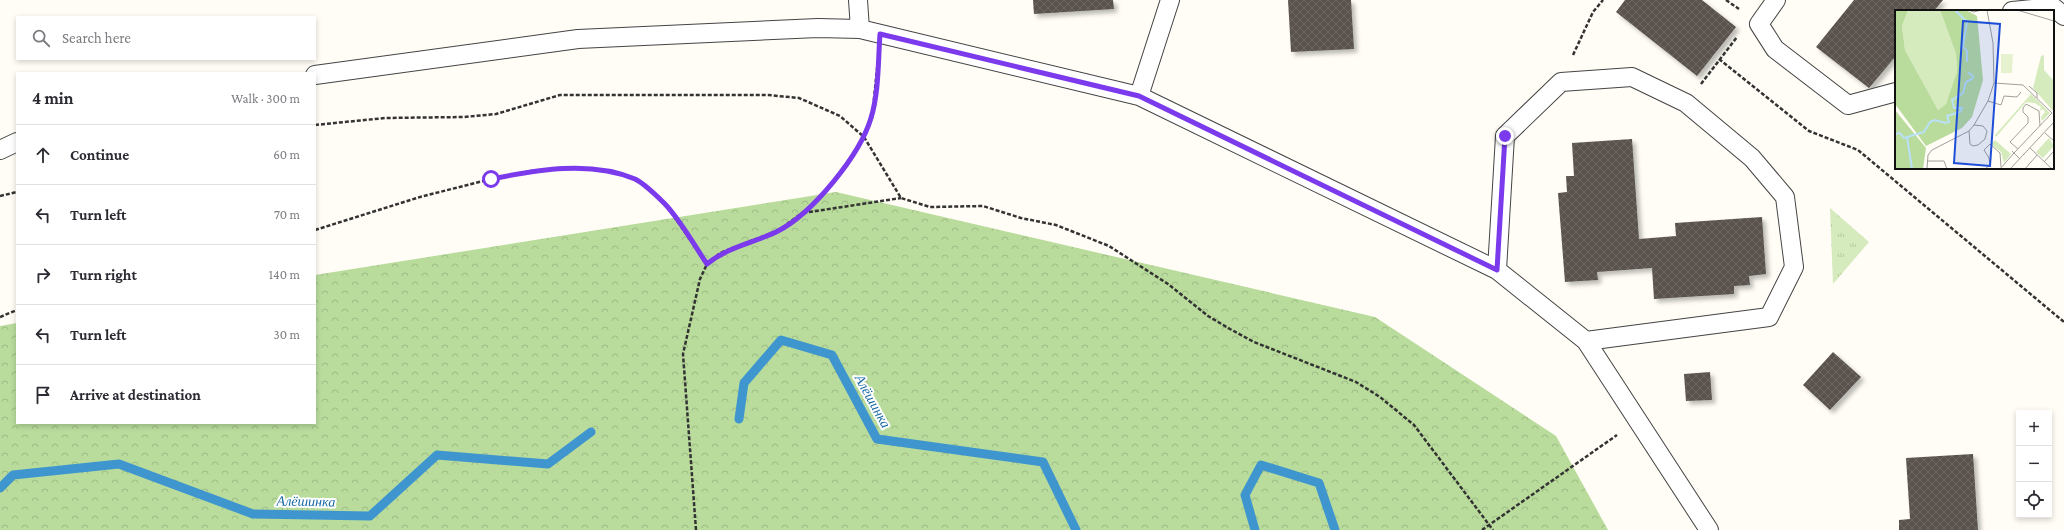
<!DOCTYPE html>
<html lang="en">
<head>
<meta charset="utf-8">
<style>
  :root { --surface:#fff; --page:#f7f7f7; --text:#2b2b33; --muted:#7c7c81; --line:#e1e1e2 }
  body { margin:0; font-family:"Crimson Pro",serif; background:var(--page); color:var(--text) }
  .controls { position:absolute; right:12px; bottom:12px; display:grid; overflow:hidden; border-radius:0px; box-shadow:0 2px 6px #0003 }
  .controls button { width:36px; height:36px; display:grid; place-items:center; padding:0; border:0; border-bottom:1px solid var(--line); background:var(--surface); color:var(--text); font:20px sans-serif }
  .stop { position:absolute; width:12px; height:12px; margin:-9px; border:3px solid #7c3aed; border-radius:50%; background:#fff }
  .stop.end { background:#7c3aed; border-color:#fff; box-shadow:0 1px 4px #0008 }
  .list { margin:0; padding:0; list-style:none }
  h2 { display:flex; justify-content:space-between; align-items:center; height:52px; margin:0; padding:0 16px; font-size:17px }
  h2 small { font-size:13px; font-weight:400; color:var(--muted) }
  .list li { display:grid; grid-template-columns:26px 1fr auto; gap:12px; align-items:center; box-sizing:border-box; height:60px; padding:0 16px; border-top:1px solid var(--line) }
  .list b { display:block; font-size:15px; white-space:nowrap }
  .list em { font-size:13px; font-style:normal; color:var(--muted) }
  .icon { flex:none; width:22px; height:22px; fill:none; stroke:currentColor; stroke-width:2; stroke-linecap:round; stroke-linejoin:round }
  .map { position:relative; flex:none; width:2064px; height:530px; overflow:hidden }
  .search { position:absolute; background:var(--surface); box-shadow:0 2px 6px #0003; left:16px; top:16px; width:300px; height:44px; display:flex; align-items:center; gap:10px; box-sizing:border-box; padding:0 14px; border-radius:0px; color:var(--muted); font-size:15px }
  .panel { position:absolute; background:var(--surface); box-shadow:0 2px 6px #0003; left:16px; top:72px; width:300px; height:352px; border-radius:0px }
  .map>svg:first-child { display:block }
  .forest { fill:url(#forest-crowns) }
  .park { fill:url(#park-tufts) }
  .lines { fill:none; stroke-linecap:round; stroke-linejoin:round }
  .stream { stroke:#3f96cf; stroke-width:9 }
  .building { fill:url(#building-cross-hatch); filter:url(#shadow) }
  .lane-casing { stroke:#444; stroke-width:20 }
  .path { stroke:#333; stroke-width:2.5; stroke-dasharray:4 2; stroke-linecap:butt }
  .lane { stroke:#fff; stroke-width:18 }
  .route { stroke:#7c3aed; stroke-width:5 }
  .labels { text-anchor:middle; stroke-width:4; stroke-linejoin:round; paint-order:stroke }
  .water-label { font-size:14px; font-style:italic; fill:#1768a6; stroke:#fff }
  .inset-river { fill:none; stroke:#b9e0f7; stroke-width:2 }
  .inset-road { fill:none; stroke:#a09f9a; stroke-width:1 }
  .view { fill:#1d4ed8; fill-opacity:0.15; stroke:#1d4ed8; stroke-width:2 }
  .inset-edge { fill:none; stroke:#111; stroke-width:2 }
</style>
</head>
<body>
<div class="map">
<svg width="2064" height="530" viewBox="0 0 2064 530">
  <defs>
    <pattern id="forest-crowns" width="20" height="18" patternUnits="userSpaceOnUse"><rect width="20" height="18" fill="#b9dc9c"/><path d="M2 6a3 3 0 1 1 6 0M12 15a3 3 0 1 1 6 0" fill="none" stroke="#9ebc85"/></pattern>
    <pattern id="park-tufts" width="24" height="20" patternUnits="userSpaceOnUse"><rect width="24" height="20" fill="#d5ebbd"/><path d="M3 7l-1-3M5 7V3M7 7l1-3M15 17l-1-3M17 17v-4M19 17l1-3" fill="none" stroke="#b6c8a1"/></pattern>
    <pattern id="building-cross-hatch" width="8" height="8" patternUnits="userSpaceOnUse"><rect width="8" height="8" fill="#5a524d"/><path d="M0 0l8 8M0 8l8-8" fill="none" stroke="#6d6662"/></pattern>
    <filter id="shadow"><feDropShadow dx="3.5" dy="3.5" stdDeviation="2" flood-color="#0004"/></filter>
  </defs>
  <rect width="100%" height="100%" fill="#fffdf5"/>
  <!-- forest -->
  <path class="forest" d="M836 192 1375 317 1556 436 1608 530H0V326L17 323V423H315V275Z"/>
  <!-- park -->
  <path class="park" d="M1830 208 1869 242 1833 284Z"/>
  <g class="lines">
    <!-- stream -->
    <path class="stream" d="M739 419 744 383 781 340 832 355 877 439 1043 462 1076 530
      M0 488 13 475 119 464 253 514 370 516 437 455 548 464 591 432
      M1255 530 1245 495 1261 465 1319 483 1335 530"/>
  </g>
  <!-- building -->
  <path class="building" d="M1033 0H1113L1114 9 1034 14Z
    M1288 0H1351L1354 49 1291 52Z
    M1625 0H1702L1736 27 1697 76 1616 12Z
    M1854 0H1943L1934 11H1896V56L1869 88 1816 47Z
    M1632 139 1639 239 1676 236 1675 223 1762 217 1766 274 1749 276 1750 285 1734 286V294L1654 299 1652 268 1597 272 1598 280 1565 282 1558 193 1567 192 1566 176H1574L1572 143Z
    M1833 352 1861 377 1830 410 1803 385Z
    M1710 372 1712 400 1686 401 1684 374Z
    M1973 454 1978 530H1899V520L1910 519 1906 458Z"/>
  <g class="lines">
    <!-- lane casing -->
    <g class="lane-casing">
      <path id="lane" d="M858 0 860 29 1139 96 1497 270 1586 341 1709 530
        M1776 0 1759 24 1775 49 1848 105 1896 92
        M2012 11 2053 7 2064 16
        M315 75 578 39 818 28 860 29
        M1139 96 1170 0
        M0 150 17 142
        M1497 270 1505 136 1561 82 1632 77 1686 103 1752 158 1785 197 1794 267 1769 317 1586 341"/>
    </g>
    <!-- path -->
    <path class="path" d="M1726 0 1739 9
      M1573 55 1593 12 1603 0
      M1719 59 1809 131 1858 150 2064 322
      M1701 84 1737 37
      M315 125 385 118 464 117 496 114 560 95H768L799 98 840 116 864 137 901 198 930 207 983 206 1021 218 1056 225 1109 246 1168 284 1208 316 1230 329 1254 342 1356 382 1380 397 1414 425 1493 530
      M0 196 17 192
      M803 213 901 198
      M315 230 420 197 491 179 531 171 573 168 607 171 636 179 666 205 707 264
      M0 317 17 310
      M696 530 683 354 700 279 707 264 720 253 779 230 810 207 839 176 864 137 872 118 878 59
      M1482 530 1617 435"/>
    <!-- lane -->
    <use href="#lane" class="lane"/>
  </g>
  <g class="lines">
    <!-- route -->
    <path class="route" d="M491 179C537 170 590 160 635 179 643 183 659 198 665 204 681 221 694 245 707 264 729 246 754 243 778 231 813 213 860 155 871 118 879 92 878 61 880 34L1139 96 1497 270 1505 136"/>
  </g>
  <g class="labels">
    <!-- water labels -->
    <g class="water-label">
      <text transform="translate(873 401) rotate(61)" y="5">Алёшинка</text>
      <text transform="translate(306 501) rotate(1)" y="5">Алёшинка</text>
    </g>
  </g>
  <!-- overview -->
  <g transform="translate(1895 10)">
    <rect width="159" height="159" fill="#fffdf5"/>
    <path d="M13 0H45L61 44 62 62 57 81 51 94 43 100 10 40 7 16ZM149 45V60L159 71V102L138 78 146 46ZM136 84 155 103 147 111 146 107 150 102 148 99 145 101 146 97 140 93 131 92 101 127 100 125ZM100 130 116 144 109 153 106 142 96 134Z" fill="#d5ebbd"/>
    <path d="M0 0H13L7 16 10 40 43 100 51 94 62 62 61 44 45 0H71L82 6 88 70 77 107 67 118 31 136 0 94ZM0 100 31 138 28 159H0Z" fill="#b9dc9c"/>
    <path d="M154 128 159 136 148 148 141 142Z" fill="#d5ebbd"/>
    <path d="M106 44H118L117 63H106Z" fill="#e6f2cf"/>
    <path class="inset-river" d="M60 0 72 12 68 37 72 41V52M0 124 5 123 9 128 29 122 35 112 40 110 50 113 54 112 52 106 65 102 67 98H59L57 90 68 83 71 72 77 69 78 66 73 62M12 127 17 159"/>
    <path class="inset-road" d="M73 0 79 2 86 0M92 0 98 33 99 73M122 0 159 11M134 76 142 83V88M93 91 106 95 109 86 122 87 126 82M74 121 75 134 78 136 83 135 90 129 92 121 88 116 79 115M150 123 159 131M135 138 157 159M123 139 115 132 133 113V107L128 102V98L131 94 144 101 145 116M32 151H49L52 159M149 152 159 141M32 159 33 145 37 140 74 121 79 115 93 91 99 73 128 75 157 103 119 143 125 149M90 159 95 155 94 148 89 140 95 134 105 143 106 157M105 159 119 143 117 141M115 159 159 112M130 159 142 145"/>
    <path class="view" d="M68 11 105 14 95 156 59 153Z"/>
    <rect width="159" height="159" class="inset-edge"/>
  </g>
</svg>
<div class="controls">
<button>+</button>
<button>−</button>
<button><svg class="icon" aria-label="locate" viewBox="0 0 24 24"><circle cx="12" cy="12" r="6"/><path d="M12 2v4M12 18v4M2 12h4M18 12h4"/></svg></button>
</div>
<div class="stop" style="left:491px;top:179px"></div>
<div class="stop end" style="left:1505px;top:136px"></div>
<div class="search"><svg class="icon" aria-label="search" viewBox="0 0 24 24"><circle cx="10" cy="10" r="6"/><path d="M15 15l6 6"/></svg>Search here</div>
<section class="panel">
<h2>4 min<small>Walk · 300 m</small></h2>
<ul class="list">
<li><svg class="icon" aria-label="ahead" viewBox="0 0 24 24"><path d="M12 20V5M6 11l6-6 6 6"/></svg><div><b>Continue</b></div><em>60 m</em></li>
<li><svg class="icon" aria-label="left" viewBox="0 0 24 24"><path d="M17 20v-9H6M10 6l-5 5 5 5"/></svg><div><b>Turn left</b></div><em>70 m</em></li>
<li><svg class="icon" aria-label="right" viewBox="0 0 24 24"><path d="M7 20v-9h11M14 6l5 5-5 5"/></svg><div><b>Turn right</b></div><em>140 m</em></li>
<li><svg class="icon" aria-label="left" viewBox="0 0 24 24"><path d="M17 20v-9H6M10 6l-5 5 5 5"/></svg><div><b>Turn left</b></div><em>30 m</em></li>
<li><svg class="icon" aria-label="arrive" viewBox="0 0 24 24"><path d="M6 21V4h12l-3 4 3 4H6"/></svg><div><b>Arrive at destination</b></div></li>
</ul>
</section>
</div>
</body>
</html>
